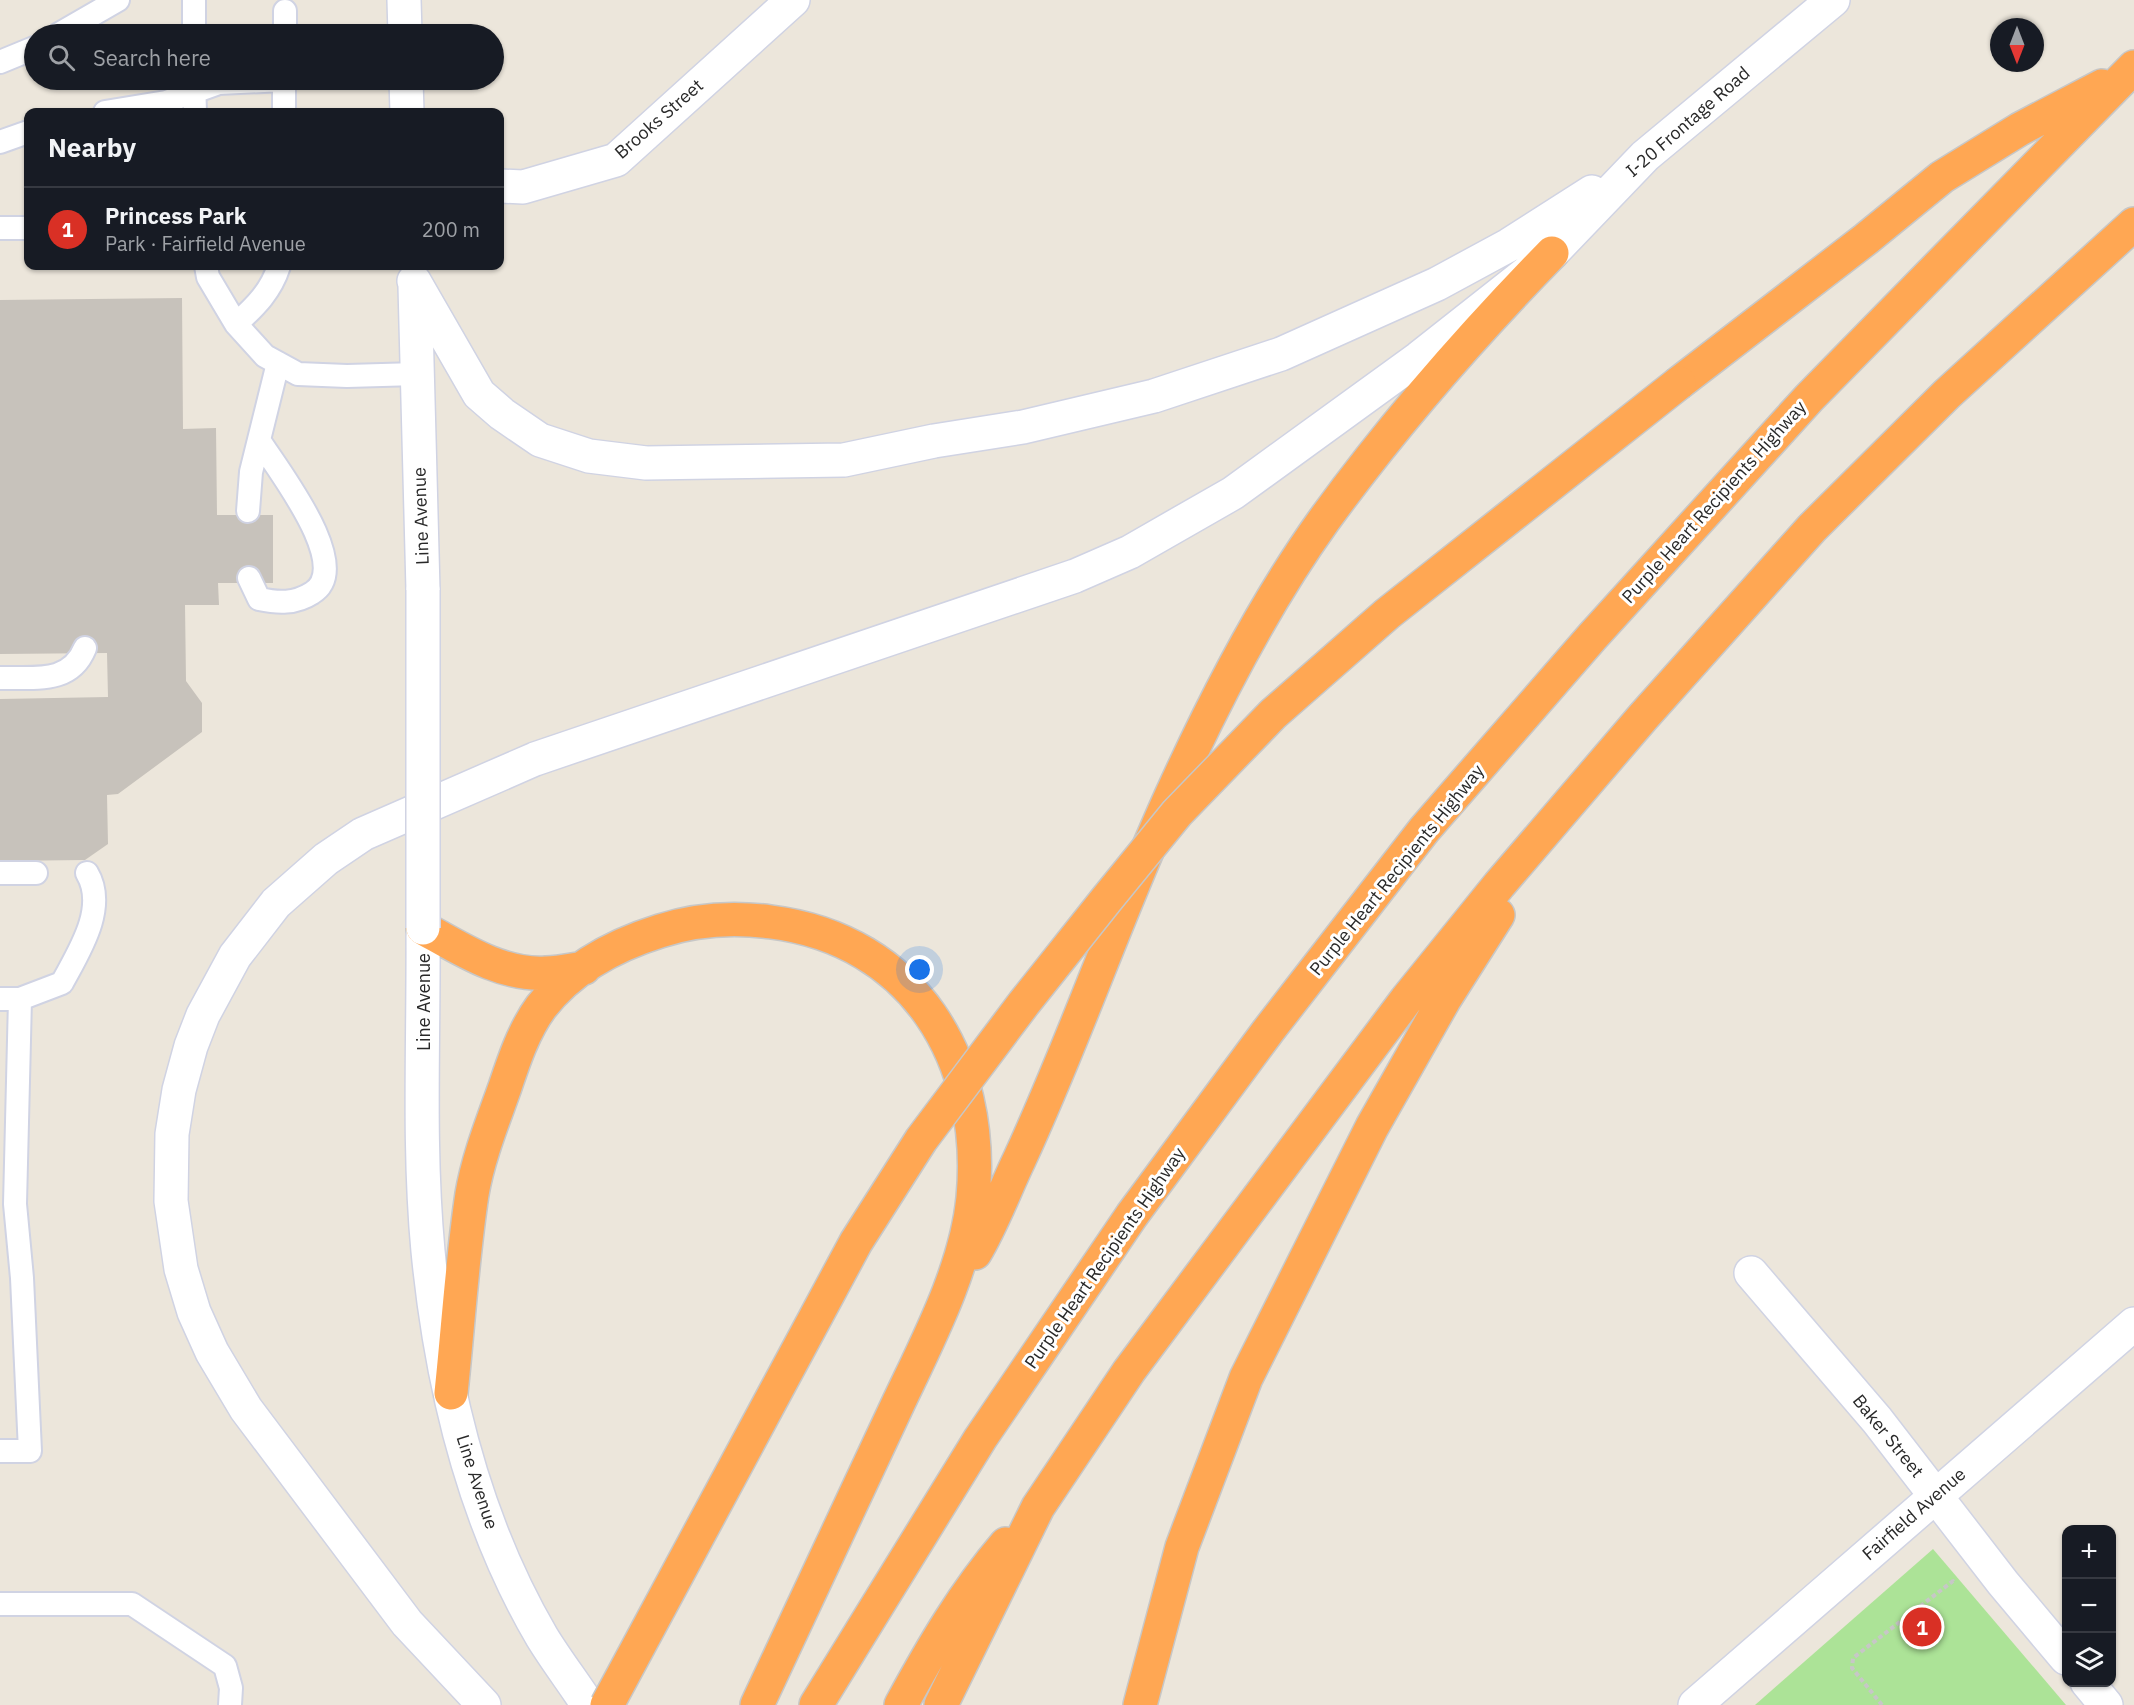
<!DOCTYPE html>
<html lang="en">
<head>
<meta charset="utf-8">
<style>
  :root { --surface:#171b24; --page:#20242c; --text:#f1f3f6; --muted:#9ea1a6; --line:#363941; --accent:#d93025 }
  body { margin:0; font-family:"IBM Plex Sans",sans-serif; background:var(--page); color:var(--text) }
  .controls { position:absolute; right:18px; bottom:18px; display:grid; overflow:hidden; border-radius:12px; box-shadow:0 2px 4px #0004 }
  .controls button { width:54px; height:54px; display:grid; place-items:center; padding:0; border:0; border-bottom:2px solid var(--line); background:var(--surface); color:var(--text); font:30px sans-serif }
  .compass { position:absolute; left:1990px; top:18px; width:54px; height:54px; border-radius:50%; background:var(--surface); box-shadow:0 2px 4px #0004; rotate:180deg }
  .you { position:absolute; left:920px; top:970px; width:21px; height:21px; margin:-15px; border:4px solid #fff; border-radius:50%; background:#1a73e8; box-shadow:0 0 0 9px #1a73e833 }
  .badge { display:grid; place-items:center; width:39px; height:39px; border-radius:50%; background:var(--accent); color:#fff; font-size:20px; font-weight:700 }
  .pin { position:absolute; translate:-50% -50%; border:3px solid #fff; box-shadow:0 2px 6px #0006 }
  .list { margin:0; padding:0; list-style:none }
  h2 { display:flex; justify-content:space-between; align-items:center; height:78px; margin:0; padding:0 24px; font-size:26px }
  h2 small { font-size:20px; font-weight:400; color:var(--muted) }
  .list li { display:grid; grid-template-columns:39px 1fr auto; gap:18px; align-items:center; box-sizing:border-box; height:84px; padding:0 24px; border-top:2px solid var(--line) }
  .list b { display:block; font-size:22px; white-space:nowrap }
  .list p { margin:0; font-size:20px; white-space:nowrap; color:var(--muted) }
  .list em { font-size:20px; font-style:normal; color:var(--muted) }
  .icon { flex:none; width:33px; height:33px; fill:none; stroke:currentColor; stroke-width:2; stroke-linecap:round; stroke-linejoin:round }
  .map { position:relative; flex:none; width:2134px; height:1705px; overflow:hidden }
  .search { position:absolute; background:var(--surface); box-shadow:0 2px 4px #0004; left:24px; top:24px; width:480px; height:66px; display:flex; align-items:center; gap:15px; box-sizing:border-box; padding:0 21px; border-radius:33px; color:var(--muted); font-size:22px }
  .panel { position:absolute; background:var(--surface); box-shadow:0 2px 4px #0004; left:24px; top:108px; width:480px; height:162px; border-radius:12px }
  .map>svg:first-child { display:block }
  .green { fill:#ace397 }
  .building { fill:#c7c2bb }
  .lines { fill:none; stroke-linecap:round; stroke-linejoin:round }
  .lane-casing { stroke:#d0d3e3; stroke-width:26 }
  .street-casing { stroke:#d0d3e3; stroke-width:36 }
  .secondary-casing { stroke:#d0d3e3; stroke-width:36 }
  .highway-casing { stroke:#c7c7c7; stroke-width:36 }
  .path { stroke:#c7c7c7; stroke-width:4; stroke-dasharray:4.5 3; stroke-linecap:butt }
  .lane { stroke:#fff; stroke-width:22 }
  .street { stroke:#fff; stroke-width:33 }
  .secondary { stroke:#fff; stroke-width:33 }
  .highway { stroke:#ffa753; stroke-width:33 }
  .secondary-bridge-casing { stroke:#d0d3e3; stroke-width:36; stroke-linecap:butt }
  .highway-bridge-casing { stroke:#c7c7c7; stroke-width:36; stroke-linecap:butt }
  .secondary-bridge { stroke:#fff; stroke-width:33 }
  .highway-bridge { stroke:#ffa753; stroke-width:33 }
  .labels { text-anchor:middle; stroke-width:6; stroke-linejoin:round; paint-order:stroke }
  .street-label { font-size:18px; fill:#292929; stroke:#fff }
</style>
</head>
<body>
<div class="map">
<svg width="2134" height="1705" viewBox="0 0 2134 1705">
  <rect width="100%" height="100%" fill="#ece6db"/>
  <!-- green -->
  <path class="green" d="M1933 1549 2066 1705H1755Z"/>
  <!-- building -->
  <path class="building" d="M182 298 183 429 216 428 217 515H273V583H218L219 605H185L186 681 202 703V732L118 794 107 795 108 844 85 860 0 861V699L108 697 107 653 0 654V300Z"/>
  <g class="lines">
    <!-- lane casing -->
    <g class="lane-casing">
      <path id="lane" d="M194 0V34
        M59 34 118 0
        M285 34V11
        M0 62 34 48
        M194 80 195 112
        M105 112 166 102 219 83 284 80V112
        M0 142 28 132
        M0 228H28
        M206 266 208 277 236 324 265 356 298 374 347 376 417 374
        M236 324C256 306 271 291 279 266
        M248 511 251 472 278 363
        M249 578 259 599C278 603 295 604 312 593 355 567 277 469 259 440
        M0 678C34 677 70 685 85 648
        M0 873H36
        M0 999H20L15 1204 22 1278 30 1451H0
        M20 999 62 983C78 953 108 908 87 873
        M0 1604H132L225 1666 231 1688 230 1705"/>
    </g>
    <!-- street casing -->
    <g class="street-casing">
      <path id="street" d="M500 186 523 187 616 160 793 0
        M1751 1273 1877 1420 2003 1583 2066 1658
        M2087 1682 2106 1705"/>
    </g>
    <!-- secondary casing -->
    <g class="secondary-casing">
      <path id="secondary" d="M404 0 405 34
        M406 80 407 112
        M414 281 479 394 502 414 540 440 589 456 646 463 844 460 934 441 1023 427 1154 396 1281 354 1437 284 1509 245 1592 192
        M415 286 423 590
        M423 928C424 1035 418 1145 428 1251 441 1384 474 1521 542 1637 556 1660 573 1682 588 1705
        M484 1705 407 1623 246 1409 212 1352 194 1312 181 1269 171 1201 172 1134 179 1090 191 1046 203 1015 235 956 276 903 326 859 363 834 535 759 1075 576 1130 552 1233 493 1419 358 1552 253 1645 156 1833 0
        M1695 1705 2134 1324"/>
    </g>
    <!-- highway casing -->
    <g class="highway-casing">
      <path id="highway" d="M1679 383 1866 239 1942 177 2020 129 2102 86
        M423 928C461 949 502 976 546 973 559 973 571 970 584 968
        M975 1253C993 1223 1005 1189 1020 1158 1075 1039 1117 915 1171 796 1214 701 1263 605 1324 520 1393 425 1470 337 1552 253
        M451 1393C458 1327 462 1260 472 1194 478 1158 493 1121 505 1087 514 1060 524 1030 541 1007 571 968 615 945 660 931 697 919 733 917 771 922 914 940 986 1060 973 1198 966 1270 926 1344 896 1408 850 1507 803 1606 757 1705
        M816 1705 980 1439 1132 1215 1268 1031 1424 830 1592 637 1809 398 2134 67
        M901 1705C932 1648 964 1593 1006 1544
        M941 1705 1038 1507 1129 1371 1406 1000 1499 885 1643 717 1812 528 1947 394 2134 224
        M1140 1705 1182 1547 1246 1378 1372 1127 1444 1000 1498 915"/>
    </g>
    <!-- path -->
    <path class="path" d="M1882 1705 1852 1668 1853 1658 1953 1581 1955 1584"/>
    <!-- lane -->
    <use href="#lane" class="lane"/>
    <!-- street -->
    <use href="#street" class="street"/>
    <!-- secondary -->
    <use href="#secondary" class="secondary"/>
    <!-- highway -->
    <use href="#highway" class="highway"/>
    <!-- secondary-bridge casing -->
    <g class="secondary-bridge-casing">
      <path id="secondary-bridge" d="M423 590V928"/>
    </g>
    <!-- highway-bridge casing -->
    <g class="highway-bridge-casing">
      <path id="highway-bridge" d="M607 1705 856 1242 921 1140 1024 1003 1106 900 1177 813 1273 714 1387 614 1679 383"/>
    </g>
    <!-- secondary-bridge -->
    <use href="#secondary-bridge" class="secondary-bridge"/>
    <!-- highway-bridge -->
    <use href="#highway-bridge" class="highway-bridge"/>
  </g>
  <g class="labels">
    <!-- street labels -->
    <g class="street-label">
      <text transform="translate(659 119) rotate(-41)" y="6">Brooks Street</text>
      <text transform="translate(1688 122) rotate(-41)" y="6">I-20 Frontage Road</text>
      <text transform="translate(1714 502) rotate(-48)" y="6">Purple Heart Recipients Highway</text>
      <text transform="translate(421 516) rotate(-92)" y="6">Line Avenue</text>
      <text transform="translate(1397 870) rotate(-51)" y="6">Purple Heart Recipients Highway</text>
      <text transform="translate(424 1002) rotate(-90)" y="6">Line Avenue</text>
      <text transform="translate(1105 1258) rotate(-55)" y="6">Purple Heart Recipients Highway</text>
      <text transform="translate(1888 1436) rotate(51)" y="6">Baker Street</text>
      <text transform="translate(477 1482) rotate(72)" y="6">Line Avenue</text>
      <text transform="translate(1914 1514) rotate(-41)" y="6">Fairfield Avenue</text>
    </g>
  </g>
</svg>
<div class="controls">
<button>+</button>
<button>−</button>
<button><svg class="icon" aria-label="layers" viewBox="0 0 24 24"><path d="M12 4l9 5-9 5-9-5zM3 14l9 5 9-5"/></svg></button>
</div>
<svg class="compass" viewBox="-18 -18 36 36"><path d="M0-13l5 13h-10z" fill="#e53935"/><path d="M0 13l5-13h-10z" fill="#9ea1a6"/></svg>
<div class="you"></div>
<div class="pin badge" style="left:1922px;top:1627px">1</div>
<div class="search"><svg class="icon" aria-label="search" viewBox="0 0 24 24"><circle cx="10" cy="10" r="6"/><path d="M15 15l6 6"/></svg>Search here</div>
<section class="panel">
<h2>Nearby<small></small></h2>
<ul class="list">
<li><span class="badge">1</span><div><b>Princess Park</b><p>Park · Fairfield Avenue</p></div><em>200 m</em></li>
</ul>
</section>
</div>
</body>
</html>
